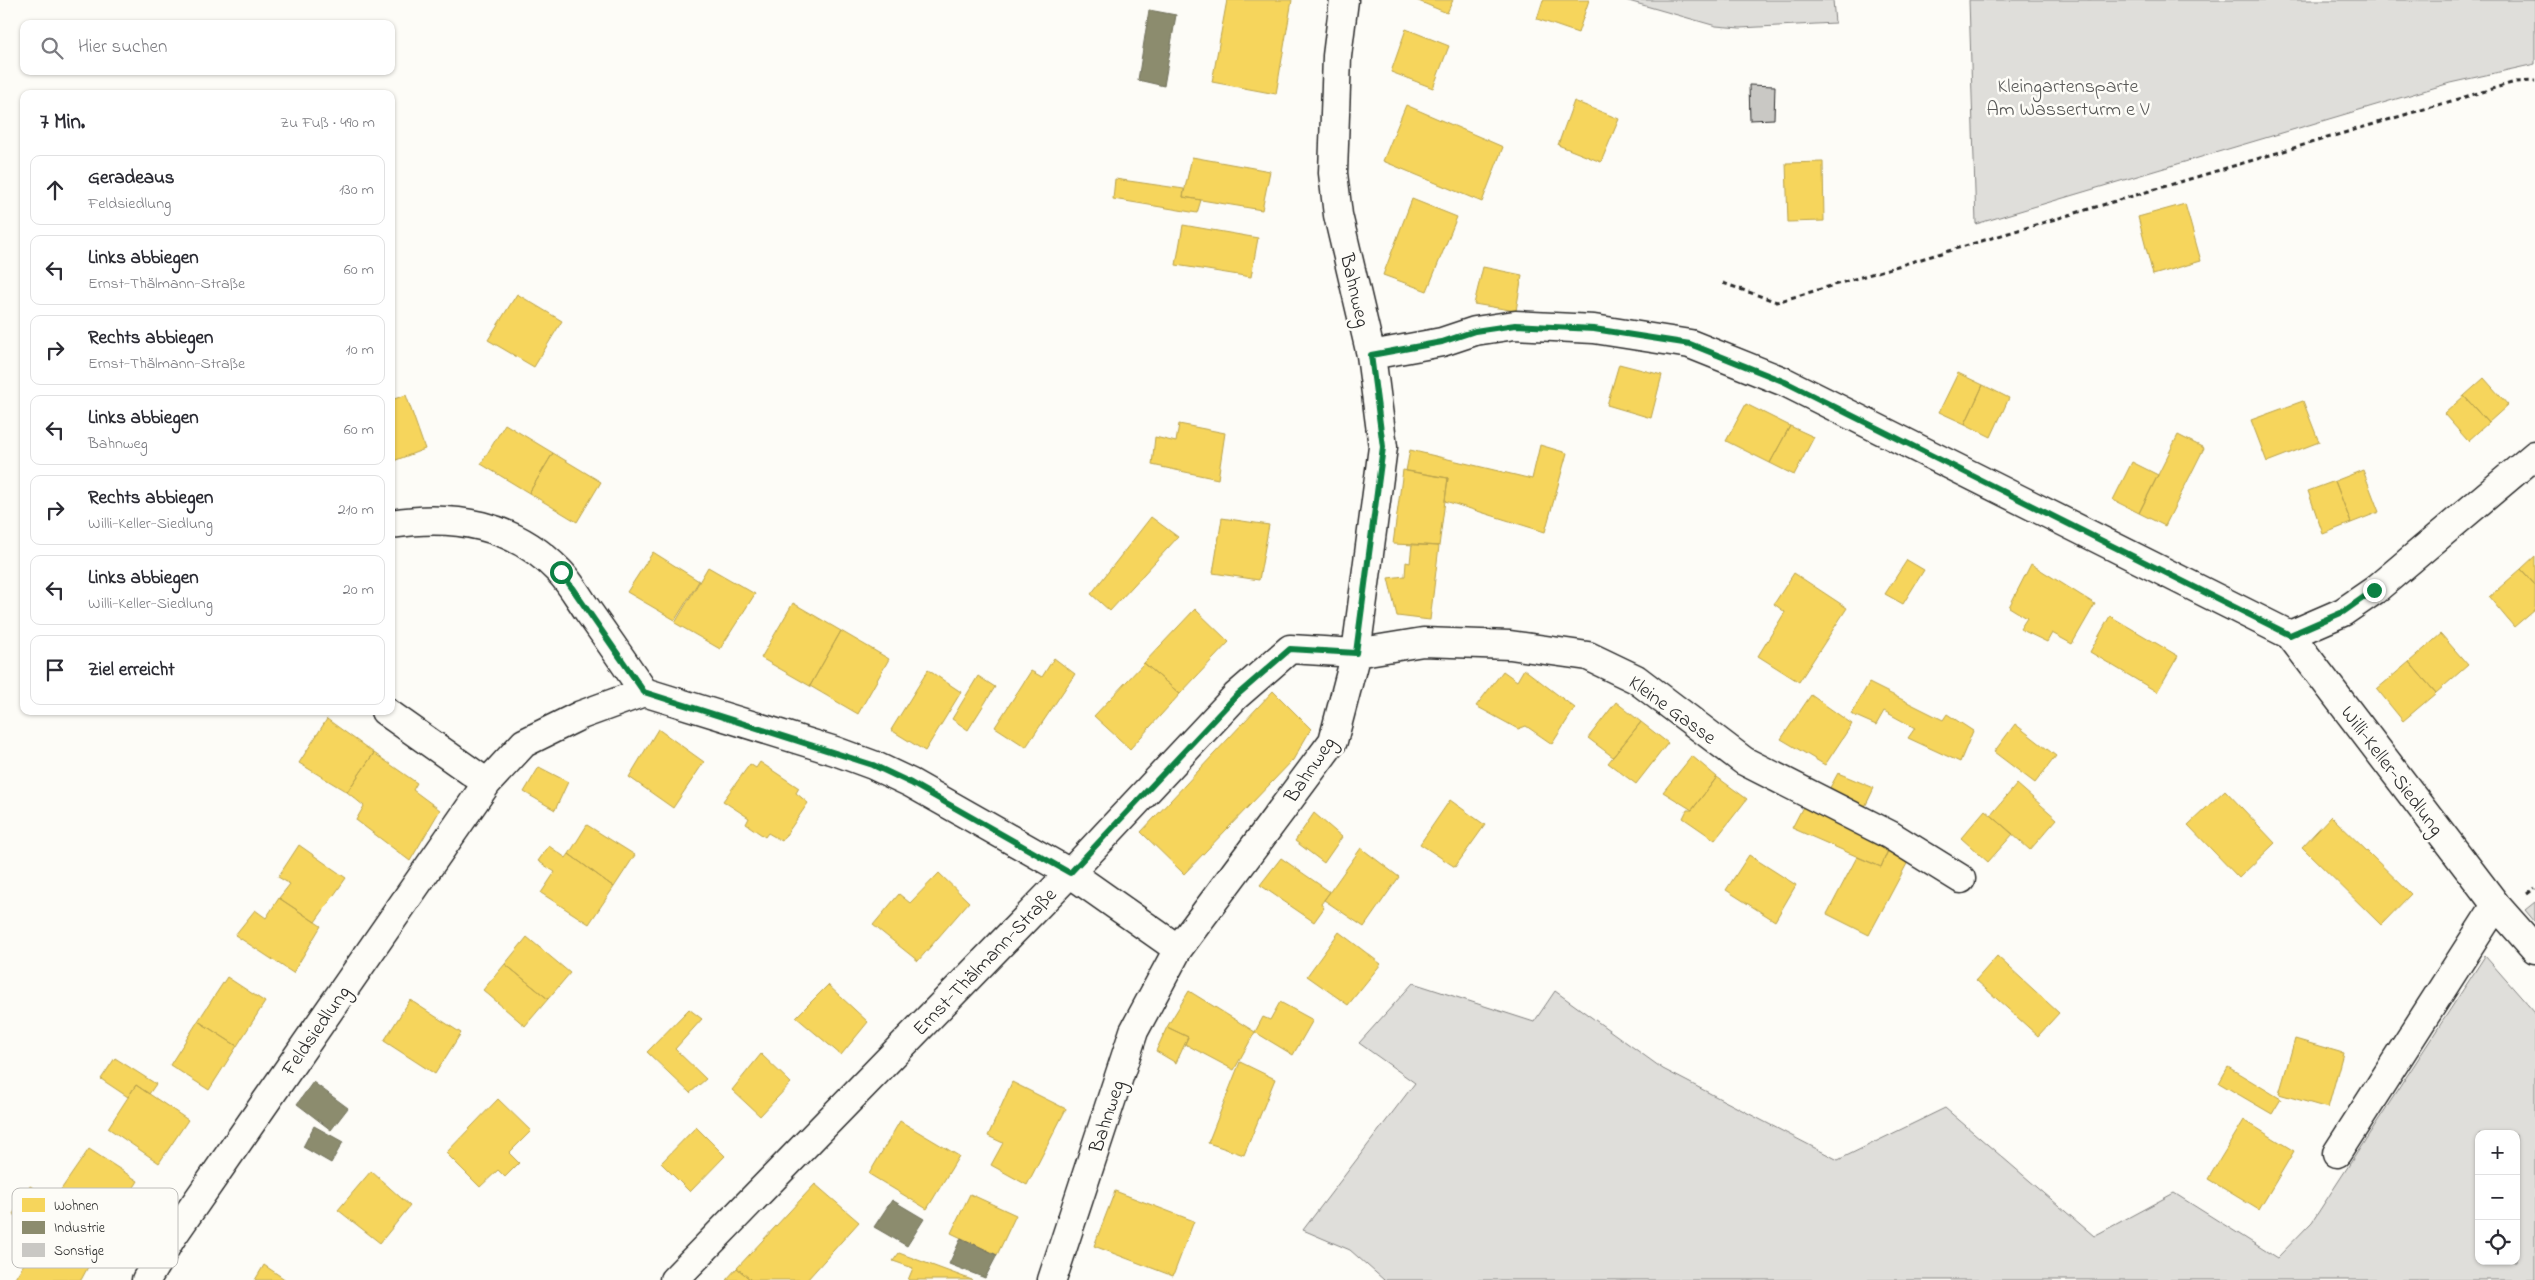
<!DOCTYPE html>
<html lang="de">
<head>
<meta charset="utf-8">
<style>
  :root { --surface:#fff; --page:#f7f7f7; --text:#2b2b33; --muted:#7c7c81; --line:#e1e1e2 }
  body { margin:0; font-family:"Indie Flower",sans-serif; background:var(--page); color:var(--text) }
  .controls { position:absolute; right:15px; bottom:15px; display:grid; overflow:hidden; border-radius:10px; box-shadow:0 1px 4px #0004 }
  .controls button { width:45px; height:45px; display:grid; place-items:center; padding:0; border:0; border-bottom:1px solid var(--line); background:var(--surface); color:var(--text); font:25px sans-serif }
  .stop { position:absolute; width:15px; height:15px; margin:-11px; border:4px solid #0b8043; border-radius:50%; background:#fff }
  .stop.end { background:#0b8043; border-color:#fff; box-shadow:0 1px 5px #0008 }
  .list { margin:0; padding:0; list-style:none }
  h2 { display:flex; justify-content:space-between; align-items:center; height:65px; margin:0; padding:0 20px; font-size:21px }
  h2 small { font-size:16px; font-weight:400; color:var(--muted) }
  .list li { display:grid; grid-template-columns:32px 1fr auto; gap:15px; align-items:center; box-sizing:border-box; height:70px; margin:0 10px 10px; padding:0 10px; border:1px solid var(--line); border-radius:10px }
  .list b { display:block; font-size:19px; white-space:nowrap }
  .list p { margin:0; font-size:16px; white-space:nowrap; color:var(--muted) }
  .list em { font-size:16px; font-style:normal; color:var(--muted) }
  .icon { flex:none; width:28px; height:28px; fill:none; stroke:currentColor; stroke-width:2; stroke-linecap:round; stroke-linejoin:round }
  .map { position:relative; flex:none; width:2535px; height:1280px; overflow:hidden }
  .search { position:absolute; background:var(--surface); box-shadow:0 1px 4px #0004; left:20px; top:20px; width:375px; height:55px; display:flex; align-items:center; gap:12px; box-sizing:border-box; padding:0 18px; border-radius:10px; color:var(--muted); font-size:19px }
  .panel { position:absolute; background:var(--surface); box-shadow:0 1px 4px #0004; left:20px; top:90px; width:375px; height:625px; border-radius:10px }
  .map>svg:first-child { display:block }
  .green { fill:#dfdeda; stroke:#858482; fill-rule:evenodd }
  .homes { fill:#f6d55c; stroke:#b9a24d }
  .industry { fill:#8c8c6e; stroke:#6f6f5a }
  .building { fill:#c9c8c4; stroke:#2b2b2b }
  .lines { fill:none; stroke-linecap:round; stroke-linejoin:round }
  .minor-casing { stroke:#2b2b2b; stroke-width:31 }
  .path { stroke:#2b2b2b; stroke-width:3; stroke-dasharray:5 4; stroke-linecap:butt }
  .minor { stroke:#fdfcf7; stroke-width:28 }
  .route { stroke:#0b8043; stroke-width:6 }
  .labels { text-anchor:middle; stroke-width:5; stroke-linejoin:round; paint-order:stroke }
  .park-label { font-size:20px; fill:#585857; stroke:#fdfcf7 }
  .street-label { font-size:20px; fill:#2b2b2b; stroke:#fdfcf7 }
  .key { fill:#fdfcf7; stroke:#bebdba; stroke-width:1 }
  .key-label { font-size:14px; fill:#2b2b2b }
</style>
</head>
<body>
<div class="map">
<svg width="2535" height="1280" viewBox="0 0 2535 1280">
  <rect width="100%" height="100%" fill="#fdfcf7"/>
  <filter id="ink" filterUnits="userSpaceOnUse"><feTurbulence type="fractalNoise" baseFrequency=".02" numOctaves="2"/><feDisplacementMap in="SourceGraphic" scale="10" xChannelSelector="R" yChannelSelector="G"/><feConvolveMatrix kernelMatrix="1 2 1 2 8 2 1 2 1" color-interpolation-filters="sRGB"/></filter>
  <g filter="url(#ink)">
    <!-- green -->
    <path class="green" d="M1625 0H1833L1835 23 1740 28 1716 26Z
      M1969 0H2535V64L2450 83 1976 224Z
      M2535 902V922L2525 910Z
      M2485 956 2535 1013V1280H1384L1350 1250 1303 1230 1415 1083 1359 1043 1413 983 1534 1022 1555 991 1663 1069 1838 1160 1945 1108 2094 1236 2174 1193 2277 1258 2312 1222ZM2479 1134H2516V1261H2479Z"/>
    <!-- homes -->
    <path class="homes" d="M1227 0H1292L1276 94 1212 82Z
      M1416 0H1453L1447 13Z
      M1543 0H1589L1578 33 1537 19Z
      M1406 29 1449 46 1433 88 1391 72Z
      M1574 101 1619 119 1601 162 1558 145Z
      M1406 105 1503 147 1482 202 1383 161Z
      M1192 157 1270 171 1262 210 1183 197Z
      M1823 162 1824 221 1788 222 1786 163Z
      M1115 179 1184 189 1183 197 1201 200 1197 213 1113 199Z
      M1412 199 1457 217 1427 291 1383 275Z
      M2185 204 2201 261 2153 275 2138 217Z
      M1183 225 1258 238 1251 277 1176 265Z
      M1483 267 1522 275 1516 311 1474 304Z
      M517 294 562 321 534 367 488 340Z
      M1619 364 1662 375 1651 418 1607 405Z
      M1958 373 1983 385 1965 424 1939 412Z
      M2484 378 2508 405 2488 423 2464 396Z
      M1983 385 2009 398 1991 437 1965 424Z
      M406 395 425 449 391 462V400Z
      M2464 396 2488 423 2468 441 2444 414Z
      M2303 401 2319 442 2267 462 2251 420Z
      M1746 404 1790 426 1770 463 1726 441Z
      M505 424 553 453 529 493 481 464Z
      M1179 424 1225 433 1218 479 1152 465 1155 437 1176 442Z
      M1790 426 1814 437 1794 475 1770 463Z
      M2178 435 2204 448 2165 526 2139 513Z
      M1540 445 1567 453 1545 532 1445 501 1448 478 1406 471 1410 450 1532 479Z
      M553 453 601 482 577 522 529 493Z
      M2132 462 2158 475 2139 513 2113 500Z
      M1403 470 1448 478 1439 546 1393 544Z
      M2363 470 2379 512 2351 523 2335 481Z
      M2335 481 2351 523 2323 534 2308 491Z
      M1151 517 1178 537 1110 611 1091 594Z
      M1222 518 1269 525 1259 580 1213 573Z
      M1412 544 1439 546 1430 620 1397 616 1388 578 1405 576 1406 562 1410 563Z
      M653 552 699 581 675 620 627 592Z
      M2535 556V585L2521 569Z
      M1907 560 1924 570 1903 604 1885 594Z
      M2031 564 2095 604 2072 644 2052 633 2047 642 2020 629 2027 618 2009 607Z
      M708 567 755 594 720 649 675 623Z
      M2521 569 2535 585V609L2514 627 2489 597Z
      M1794 573 1847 608 1799 682 1758 656 1785 612 1774 604Z
      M793 603 841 631 810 686 761 658Z
      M1195 609 1229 642 1180 694 1144 663Z
      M2110 616 2178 656 2157 692 2090 652Z
      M841 631 889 659 858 714 810 686Z
      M2441 634 2468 665 2436 693 2409 662Z
      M1054 658 1075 674 1026 747 995 727 1031 671 1042 677Z
      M2409 662 2436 693 2403 721 2377 689Z
      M1144 663 1180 694 1130 749 1094 716Z
      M1524 669 1575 708 1552 744 1526 726 1518 729 1476 706 1503 671 1517 681Z
      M928 670 961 692 925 751 891 730Z
      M978 676 995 687 968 730 952 719Z
      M1869 683 1943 720 1947 714 1973 731 1960 762 1908 738 1915 728 1884 711 1876 725 1851 714Z
      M1273 691 1311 729 1293 760 1184 874 1141 832Z
      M1811 695 1852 724 1825 765 1781 739Z
      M1616 702 1641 722 1613 757 1588 738Z
      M327 719 374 753 347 792 299 763Z
      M1641 722 1668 743 1636 784 1608 763Z
      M2015 724 2056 756 2035 783 1994 752Z
      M658 729 704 762 673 808 629 777Z
      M374 753 417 783 413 790 440 810 410 861 356 820 364 806 347 792Z
      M1692 756 1717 777 1692 810 1663 792Z
      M760 762 799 788 796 793 808 803 782 841 768 833 765 837 746 824 749 818 723 801 750 764 756 768Z
      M539 767 568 782 555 810 524 792Z
      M1838 773 1874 788 1863 811 1826 795Z
      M1717 777 1747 799 1715 840 1683 818 1687 810H1692Z
      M2017 784 2057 819 2030 850 1991 815Z
      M2225 790 2275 843 2239 878 2188 825Z
      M1450 800 1485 825 1455 867 1420 844Z
      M1804 805 1892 841 1881 867 1792 828Z
      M1985 810 2013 834 1988 862 1961 838Z
      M1314 813 1342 837 1324 863 1295 841Z
      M2331 816 2411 894 2381 925 2302 847Z
      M587 825 635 855 614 887 569 854Z
      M1892 841 1910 858 1869 935 1827 914 1857 857 1881 867Z
      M299 845 346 878 315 922 279 898 290 884 278 877Z
      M549 846 566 858 569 854 614 887 589 924 541 893 555 872 538 861Z
      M1361 848 1399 877 1364 927 1324 900Z
      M1749 855 1796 885 1775 921 1726 890Z
      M1281 858 1330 892 1321 904 1324 908 1314 922 1260 885Z
      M939 873 969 902 918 961 873 925 899 894 910 903Z
      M279 898 321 926 293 973 235 935 255 910 266 918Z
      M1339 932 1381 964 1348 1005 1307 976Z
      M527 937 570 973 548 999 505 964Z
      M1997 956 2059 1013 2038 1036 1976 980Z
      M505 964 548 999 525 1026 483 990Z
      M227 977 265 1002 237 1046 198 1021Z
      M828 985 868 1022 841 1055 796 1017Z
      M1189 991 1255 1032 1234 1070 1185 1044 1188 1037 1167 1027Z
      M410 1000 461 1033 435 1074 384 1041Z
      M1280 1002 1313 1020 1293 1055 1255 1032 1263 1017 1270 1020Z
      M689 1009 702 1019 675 1049 706 1079 690 1093 647 1052Z
      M198 1021 237 1046 209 1090 170 1065Z
      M1167 1027 1188 1037 1176 1063 1156 1051Z
      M2295 1039 2343 1053 2328 1108 2279 1094Z
      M761 1054 791 1083 760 1116 732 1090Z
      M115 1058 156 1084 149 1094 136 1085 128 1097 101 1079Z
      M1240 1062 1275 1079 1244 1155 1208 1143Z
      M2228 1067 2281 1099 2272 1114 2219 1083Z
      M1012 1082 1066 1109 1027 1185 991 1165 1003 1143 988 1136Z
      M136 1085 188 1120 159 1163 108 1128Z
      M498 1099 531 1131 509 1153 519 1163 505 1177 498 1170 480 1187 446 1153Z
      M2244 1120 2294 1151 2259 1210 2208 1179Z
      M900 1121 959 1156 927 1209 869 1174Z
      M696 1127 725 1156 690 1192 661 1163Z
      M89 1149 138 1181 111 1224 60 1191Z
      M371 1171 410 1206 380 1243 338 1210Z
      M815 1184 859 1222 807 1280H751L737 1268Z
      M30 1186 66 1207 48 1235 13 1214Z
      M1115 1191 1194 1221 1173 1276 1094 1246Z
      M970 1194 1016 1215 997 1255 951 1233Z
      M40 1238 88 1267 81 1280H14Z
      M899 1253 972 1280H908L913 1268 893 1261Z
      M264 1265 286 1280H255Z
      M737 1268 751 1280H726Z"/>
    <!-- industry -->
    <path class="industry" d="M1149 10 1176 15 1164 86 1138 80Z
      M313 1082 348 1108 331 1130 297 1104Z
      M314 1126 343 1142 331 1163 303 1147Z
      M892 1200 924 1219 907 1246 874 1227Z
      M961 1238 997 1255 985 1278 949 1264Z"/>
    <!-- building -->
    <path class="building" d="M1749 85 1775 86 1774 119 1750 120Z"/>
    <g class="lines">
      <!-- minor casing -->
      <g class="minor-casing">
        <path id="minor" d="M1371 355 1442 342 1475 331 1515 325 1594 329 1690 344 1785 382 2290 635 2343 612 2375 590 2535 455
          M391 524C453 514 514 524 559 571 570 582 579 598 588 611 607 638 626 665 644 692
          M2290 635 2496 905 2535 949
          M385 711 487 783
          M2337 1153 2496 905
          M146 1280 172 1237 487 783 524 743 581 715 644 692 835 751 873 765 911 783 1070 873 1178 949
          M674 1280 1070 873 1236 696 1290 649 1356 653 1423 642 1510 645 1588 656 1636 679 1744 761 1890 835 1961 879
          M1052 1280 1134 1031 1178 949 1333 741 1356 653 1383 447 1371 355 1338 215 1333 173 1337 56 1344 0"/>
      </g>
      <!-- path -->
      <path class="path" d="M1723 283 1777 302 2515 82 2535 81
        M2527 894 2535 888"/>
      <!-- minor -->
      <use href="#minor" class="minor"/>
    </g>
  </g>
  <g class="lines" filter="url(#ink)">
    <!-- route -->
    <path class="route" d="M561 572 644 692 873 765 911 783 1070 873 1236 696 1290 649 1356 653 1383 447 1371 355 1442 342 1475 331 1515 325 1594 329 1690 344 1785 382 2290 635 2343 612 2374 590"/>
  </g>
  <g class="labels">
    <!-- park labels -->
    <g class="park-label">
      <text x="2068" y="92">Kleingartensparte<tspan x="2068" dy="23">Am Wasserturm e V</tspan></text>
    </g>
    <!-- street labels -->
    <g class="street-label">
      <text transform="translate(1356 290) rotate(77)" y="7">Bahnweg</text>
      <text transform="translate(1673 709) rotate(36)" y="7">Kleine Gasse</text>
      <text transform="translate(1309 769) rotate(-56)" y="7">Bahnweg</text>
      <text transform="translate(2393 770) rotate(53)" y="7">Willi-Keller-Siedlung</text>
      <text transform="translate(984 961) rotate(-46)" y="7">Ernst-Thälmann-Straße</text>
      <text transform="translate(315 1030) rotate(-55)" y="7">Feldsiedlung</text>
      <text transform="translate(1106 1116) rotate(-72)" y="7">Bahnweg</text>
    </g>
  </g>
  <!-- legend -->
  <rect x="12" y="1188" width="166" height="80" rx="8" class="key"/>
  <rect x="22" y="1198" width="23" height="14" fill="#f6d55c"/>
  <rect x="22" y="1221" width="23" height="13" fill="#8c8c6e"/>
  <rect x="22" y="1243" width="23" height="14" fill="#c9c8c4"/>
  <g class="key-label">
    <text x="54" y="1210">Wohnen</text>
    <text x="54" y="1232">Industrie</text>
    <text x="54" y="1255">Sonstige</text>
  </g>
</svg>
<div class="controls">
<button>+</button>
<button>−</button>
<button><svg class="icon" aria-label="locate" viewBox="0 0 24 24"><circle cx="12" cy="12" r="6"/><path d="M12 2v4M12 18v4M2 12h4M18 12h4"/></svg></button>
</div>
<div class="stop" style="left:561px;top:572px"></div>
<div class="stop end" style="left:2374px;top:590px"></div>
<div class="search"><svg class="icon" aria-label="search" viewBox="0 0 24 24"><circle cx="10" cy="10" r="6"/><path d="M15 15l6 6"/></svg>Hier suchen</div>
<section class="panel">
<h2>7 Min.<small>Zu Fuß · 490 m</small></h2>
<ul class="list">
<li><svg class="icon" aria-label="ahead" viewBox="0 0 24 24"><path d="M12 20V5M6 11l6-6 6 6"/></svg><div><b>Geradeaus</b><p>Feldsiedlung</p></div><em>130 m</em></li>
<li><svg class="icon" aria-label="left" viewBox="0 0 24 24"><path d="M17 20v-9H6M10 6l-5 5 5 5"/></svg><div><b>Links abbiegen</b><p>Ernst-Thälmann-Straße</p></div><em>60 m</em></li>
<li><svg class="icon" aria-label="right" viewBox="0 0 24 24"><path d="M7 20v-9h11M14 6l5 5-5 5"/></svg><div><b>Rechts abbiegen</b><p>Ernst-Thälmann-Straße</p></div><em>10 m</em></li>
<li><svg class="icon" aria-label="left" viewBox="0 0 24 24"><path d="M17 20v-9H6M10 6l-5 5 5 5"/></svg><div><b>Links abbiegen</b><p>Bahnweg</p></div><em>60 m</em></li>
<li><svg class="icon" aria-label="right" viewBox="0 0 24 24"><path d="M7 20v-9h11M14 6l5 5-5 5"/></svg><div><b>Rechts abbiegen</b><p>Willi-Keller-Siedlung</p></div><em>210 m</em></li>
<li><svg class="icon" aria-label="left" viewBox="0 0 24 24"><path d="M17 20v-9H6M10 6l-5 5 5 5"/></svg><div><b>Links abbiegen</b><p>Willi-Keller-Siedlung</p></div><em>20 m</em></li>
<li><svg class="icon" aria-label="arrive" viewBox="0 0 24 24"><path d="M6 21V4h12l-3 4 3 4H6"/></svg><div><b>Ziel erreicht</b></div></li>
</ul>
</section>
</div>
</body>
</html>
